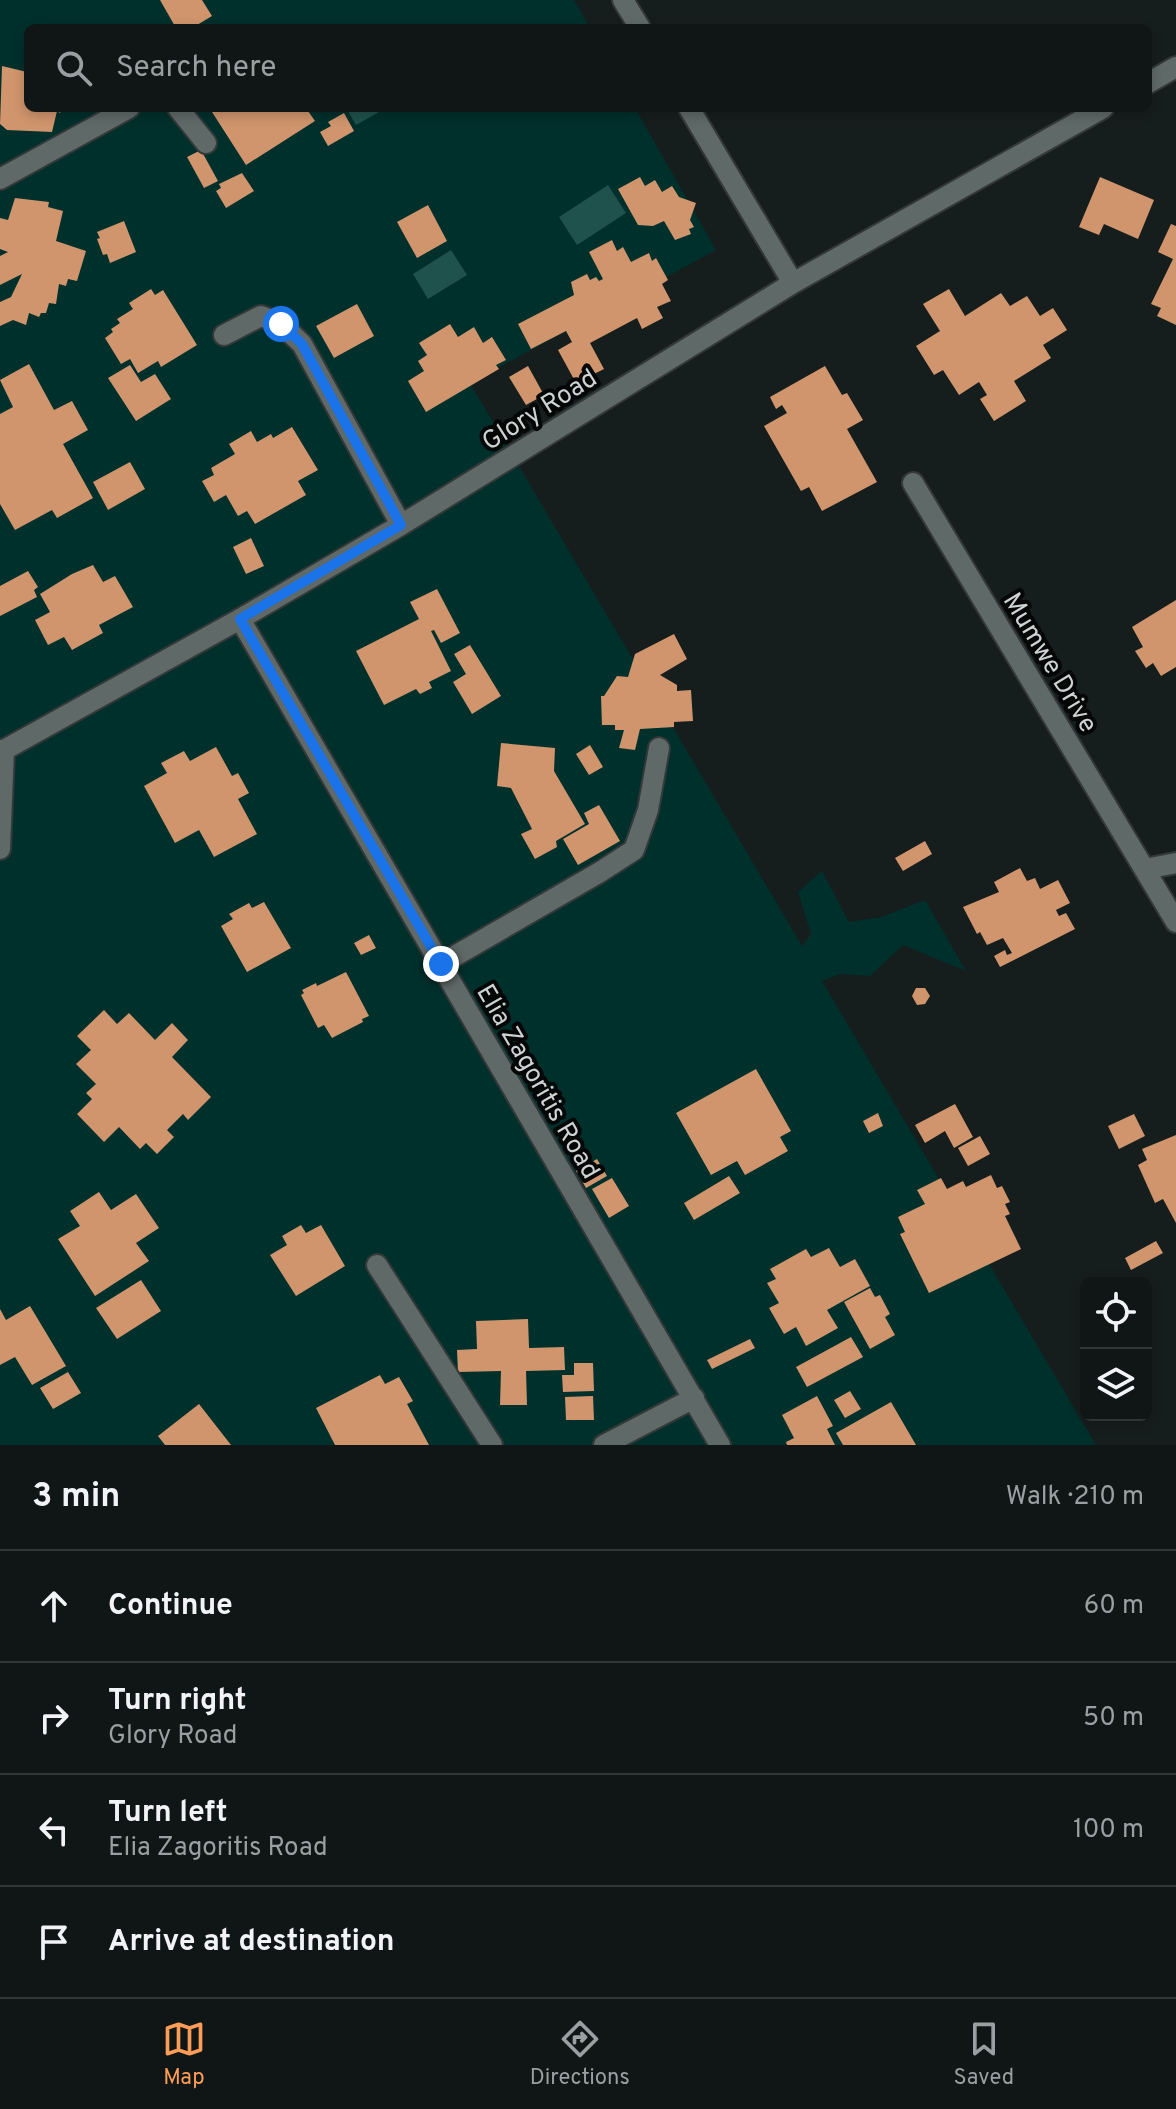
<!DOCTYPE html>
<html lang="en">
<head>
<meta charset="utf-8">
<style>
  :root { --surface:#101616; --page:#1e2323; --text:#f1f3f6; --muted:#9c9fa1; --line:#303535; --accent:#fd9c56 }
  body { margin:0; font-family:Overpass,sans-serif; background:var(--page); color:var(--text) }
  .controls { position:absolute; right:24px; bottom:24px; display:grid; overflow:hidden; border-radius:12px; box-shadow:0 4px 12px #0003 }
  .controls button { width:72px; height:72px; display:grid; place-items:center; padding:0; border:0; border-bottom:2px solid var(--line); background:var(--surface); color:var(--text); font:40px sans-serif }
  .stop { position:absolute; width:24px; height:24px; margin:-18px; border:6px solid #1a73e8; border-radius:50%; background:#fff }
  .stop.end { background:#1a73e8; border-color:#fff; box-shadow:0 2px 8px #0008 }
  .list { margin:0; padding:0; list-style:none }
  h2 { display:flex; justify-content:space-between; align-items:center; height:104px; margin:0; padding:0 32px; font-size:34px }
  h2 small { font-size:26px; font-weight:400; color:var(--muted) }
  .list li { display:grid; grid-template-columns:52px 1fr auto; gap:24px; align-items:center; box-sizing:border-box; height:112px; padding:0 32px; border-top:2px solid var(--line) }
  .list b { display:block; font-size:30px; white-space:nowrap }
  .list p { margin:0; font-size:26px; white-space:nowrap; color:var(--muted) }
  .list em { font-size:26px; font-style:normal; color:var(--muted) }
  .icon { flex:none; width:44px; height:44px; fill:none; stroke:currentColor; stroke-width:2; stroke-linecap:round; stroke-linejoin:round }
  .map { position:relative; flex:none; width:1176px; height:1445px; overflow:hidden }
  .search { position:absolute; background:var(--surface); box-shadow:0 4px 12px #0003; left:24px; right:24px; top:24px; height:88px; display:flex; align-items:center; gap:20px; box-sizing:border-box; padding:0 28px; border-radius:12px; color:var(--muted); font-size:30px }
  .sheet { height:552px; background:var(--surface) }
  nav { display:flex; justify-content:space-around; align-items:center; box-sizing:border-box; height:112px; border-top:2px solid var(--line); background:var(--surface); font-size:22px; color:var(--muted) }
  nav a { display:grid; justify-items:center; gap:4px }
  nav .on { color:var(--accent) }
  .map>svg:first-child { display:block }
  .green { fill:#00302c }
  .water { fill:#1f524d }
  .building { fill:#d1956d }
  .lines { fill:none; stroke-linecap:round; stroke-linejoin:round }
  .minor-casing { stroke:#333838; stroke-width:24 }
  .minor { stroke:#5f6967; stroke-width:20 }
  .route { stroke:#1a73e8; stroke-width:10 }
  .labels { text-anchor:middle; stroke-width:8; stroke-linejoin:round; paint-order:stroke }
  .street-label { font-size:26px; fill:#cdd2d2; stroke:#050707 }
</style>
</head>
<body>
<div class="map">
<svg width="1176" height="1445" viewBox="0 0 1176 1445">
  <rect width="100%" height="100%" fill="#161e1d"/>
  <!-- green -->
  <path class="green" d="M0 0H574L590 28H28V108H635L716 250 470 383 802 946 811 934 798 892 822 871 849 922 881 917 925 900 966 971 903 945 870 976 840 974 822 981 1096 1445H0Z"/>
  <!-- water -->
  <path class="water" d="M346 108H376L379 112 356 125Z
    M608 185 626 213 577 245 559 217Z
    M451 250 467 275 428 299 413 274Z"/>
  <!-- building -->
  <path class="building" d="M160 0H202L212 16 192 28 183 26 176 28Z
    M2 66 27 72 28 108H62L60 113 57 111 52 132 7 130 0 124Z
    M219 108H306L315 121 246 165 212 112Z
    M344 113 354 131 328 146 320 132 331 126 328 122Z
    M201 150 218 181 204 188 187 157Z
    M242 173 254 191 226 208 216 191 221 188 219 184Z
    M640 177 645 186 655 180 662 192 672 186 679 197 696 203 690 220 694 227 689 229 691 234 675 240 664 221 653 226 638 225 618 189Z
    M1100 177 1154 200 1138 239 1104 224 1099 235 1079 227Z
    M15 198 49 202 48 207 63 211 56 241 86 251 77 281 68 279 66 286 59 284 56 304 49 303 46 313H41L39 317 29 313 26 325 13 320 0 326V302L11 297 22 274 0 285V256L8 252 0 249V218L8 220Z
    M428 205 447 241 417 258 397 222Z
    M124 221 136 252 110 263 107 254 103 255 97 239 100 238 97 232Z
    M1171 224 1176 226V325L1157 316 1161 308 1151 304 1173 259 1158 252Z
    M612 240 617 251 623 247 631 262 649 253 652 261 656 258 668 280 662 284 671 301 657 307 663 318 642 329 637 318 590 343 604 369 576 383 558 350 572 342 566 331 531 349 518 324 574 295 571 282 587 274 590 280 596 277 599 281 603 279 589 252Z
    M151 289 155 295 163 290 197 345 161 367 158 361 138 373 130 359 121 364 105 338 113 332 111 329 120 323 117 319 133 309 129 303Z
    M949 289 965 316 1001 293 1010 306 1027 296 1040 316 1053 308 1067 330 1043 345 1051 358 1014 381 1026 401 994 421 980 399 987 395 979 382 959 395 943 370 934 375 916 346 940 331 923 304Z
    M357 304 374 336 334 358 316 326Z
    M450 324 458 337 474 327 483 343 492 337 506 360 496 365 499 369 426 412 408 381 424 371 418 361 427 355 419 343Z
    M29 364 54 410 72 401 88 430 63 444 93 498 57 518 52 510 15 530 0 504V414L13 407 0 380Z
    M130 365 141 382 155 374 171 399 136 421 108 378Z
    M528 366 544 395 526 405 509 377Z
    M825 366 842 395 847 393 863 420 847 429 877 482 822 511 809 487 801 491 764 426 787 413 782 405 776 409 770 397Z
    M292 427 318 470 298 481 306 495 255 524 247 511 238 516 226 495 214 502 202 481 214 475 211 468 235 454 229 444 251 431 257 442 271 434 273 438Z
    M130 462 145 489 108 510 93 482Z
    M251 538 264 566 246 574 233 547Z
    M93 565 103 582 115 576 133 607 99 625 103 633 72 650 64 637 48 645 35 620 50 612 40 594 72 574Z
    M28 571 38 587 34 590 37 597 0 616V586Z
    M437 589 460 633 441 643 434 630 431 631 451 671 429 682 432 688 420 694 416 689 384 705 356 651 419 619 410 602Z
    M1176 600V667L1161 676 1153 663 1146 668 1135 651 1143 647 1132 627Z
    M674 634 687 659 660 675 677 685V691L691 690 693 721 674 722V727L640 729 635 750 619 748 624 730H615V725H602L601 696H604L617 676 628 677 635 654Z
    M470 645 501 696 472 714 453 682 466 674 454 654Z
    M501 743 555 748 554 771 585 824 556 841 557 847 535 859 521 834 532 829 511 788 497 786Z
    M590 745 603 767 589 775 576 754Z
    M216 747 232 776 238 773 249 793 238 799 257 834 214 857 199 830 175 843 144 786 167 773 161 763 184 751 190 761Z
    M599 805 620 841 578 865 563 839 589 824 584 813Z
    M925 841 932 854 903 871 895 858Z
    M1020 868 1027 881 1035 878 1040 889 1058 880 1070 903 1056 910 1059 916 1066 913 1075 929 1000 967 994 956 1005 950 1007 955 1012 953 1003 938 987 945 980 932 977 934 963 907 999 892 994 882Z
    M264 902 291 948 247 972 221 926 233 919 229 914 249 903 252 908Z
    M369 935 376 948 361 955 354 943Z
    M346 972 369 1016 362 1019 363 1022 332 1038 324 1025 318 1028 301 995 304 993 302 990 316 983 317 986Z
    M916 988H925L930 996 925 1004 917 1005 912 996Z
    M104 1010 117 1024 129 1013 155 1040 172 1023 188 1040 172 1057 211 1097 188 1120 183 1114 167 1130 174 1137 157 1154 146 1143 140 1149 119 1127 104 1142 77 1114 92 1099 86 1093 96 1084 76 1064 91 1050 77 1036Z
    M756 1069 791 1131 780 1137 788 1151 745 1175 737 1161 711 1175 676 1113Z
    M955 1104 973 1137 954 1148 945 1131 925 1143 915 1125Z
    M878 1113 883 1126 869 1133 863 1121Z
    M1134 1114 1145 1136 1119 1149 1108 1126Z
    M1176 1135V1223L1163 1199 1155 1203 1138 1165 1147 1160 1142 1149Z
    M980 1136 990 1154 968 1166 958 1148Z
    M597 1159 607 1176 586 1188 576 1171Z
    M991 1175 997 1188 1002 1186 1010 1202 1005 1204 1010 1214 1005 1216 1021 1249 929 1293 900 1234 905 1232 898 1217 925 1204 917 1190 941 1178 947 1189 963 1181 966 1187Z
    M729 1176 740 1193 694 1220 684 1203Z
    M612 1178 629 1206 609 1218 592 1189Z
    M99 1192 111 1210 136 1194 159 1228 136 1243 149 1261 95 1296 58 1239 80 1226 70 1211Z
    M301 1225 306 1233 321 1225 345 1266 296 1296 270 1255 287 1245 282 1236Z
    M1156 1241 1163 1253 1131 1270 1125 1258Z
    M829 1248 840 1267 855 1259 870 1286 827 1310 838 1328 806 1346 796 1327 784 1334 769 1308 779 1303 767 1283 776 1279 770 1269 806 1249 811 1257Z
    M141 1280 161 1311 117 1339 96 1308Z
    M870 1288 875 1297 880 1295 890 1314 885 1317 895 1335 870 1349 844 1302Z
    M30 1306 66 1366 32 1385 15 1357 0 1365V1309L6 1320Z
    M528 1319 529 1348 564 1347 565 1370 526 1371 527 1405H500L501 1371 458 1372 457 1350 477 1349 476 1321Z
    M851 1337 863 1357 807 1387 796 1367Z
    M750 1339 755 1348 712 1369 707 1360Z
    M574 1363H593L594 1391 563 1392 562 1375H574Z
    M68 1372 81 1393 53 1409 40 1388Z
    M380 1375 385 1384 399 1377 413 1401 407 1404 429 1445H335L316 1408Z
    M850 1391 861 1409 845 1418 834 1400Z
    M593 1396 594 1420H566L565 1397Z
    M817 1396 833 1426 827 1429 835 1445H787L786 1442 794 1438 782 1415Z
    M891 1402 916 1445H843L836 1433Z
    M199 1404 231 1445H165L158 1436Z"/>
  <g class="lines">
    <!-- minor casing -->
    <g class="minor-casing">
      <path id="minor" d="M623 0 640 28
        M1148 83 1176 67
        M178 108 206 143
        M689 108 793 283
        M0 179 129 108
        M224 335 261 316 281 324 302 344 401 525
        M913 483 1176 922
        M240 619 720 1445
        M0 750H4L240 619 401 525 793 283 1103 108
        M0 849 4 750
        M1145 869 1176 863
        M441 964 600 872 634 850 648 810 659 748
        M377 1265 492 1445
        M604 1445 694 1398"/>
    </g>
    <!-- minor -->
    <use href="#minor" class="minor"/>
  </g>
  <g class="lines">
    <!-- route -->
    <path class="route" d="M281 324 302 344 401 525 240 619 441 964"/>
  </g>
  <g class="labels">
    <!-- street labels -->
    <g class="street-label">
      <text transform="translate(539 409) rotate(-32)" y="9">Glory Road</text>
      <text transform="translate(1051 662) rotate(59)" y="9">Mumwe Drive</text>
      <text transform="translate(539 1081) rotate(60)" y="9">Elia Zagoritis Road</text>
    </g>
  </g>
</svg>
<div class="controls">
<button><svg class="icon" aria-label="locate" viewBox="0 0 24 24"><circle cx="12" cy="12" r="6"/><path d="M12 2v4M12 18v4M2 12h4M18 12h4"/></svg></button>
<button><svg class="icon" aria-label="layers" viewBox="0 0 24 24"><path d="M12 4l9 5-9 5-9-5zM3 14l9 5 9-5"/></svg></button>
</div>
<div class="stop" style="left:281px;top:324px"></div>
<div class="stop end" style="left:441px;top:964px"></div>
<div class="search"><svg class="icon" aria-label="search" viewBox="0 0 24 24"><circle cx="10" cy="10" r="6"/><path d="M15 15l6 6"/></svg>Search here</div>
</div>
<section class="sheet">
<h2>3 min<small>Walk · 210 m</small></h2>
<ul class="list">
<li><svg class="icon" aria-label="ahead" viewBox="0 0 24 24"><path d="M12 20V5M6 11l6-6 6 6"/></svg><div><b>Continue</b></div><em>60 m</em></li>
<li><svg class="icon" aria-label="right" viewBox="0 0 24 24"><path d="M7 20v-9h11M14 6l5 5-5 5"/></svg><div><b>Turn right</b><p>Glory Road</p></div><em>50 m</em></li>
<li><svg class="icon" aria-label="left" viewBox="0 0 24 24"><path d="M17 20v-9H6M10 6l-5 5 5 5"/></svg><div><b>Turn left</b><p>Elia Zagoritis Road</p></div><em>100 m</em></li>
<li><svg class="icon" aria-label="arrive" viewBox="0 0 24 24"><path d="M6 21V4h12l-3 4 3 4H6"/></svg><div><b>Arrive at destination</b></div></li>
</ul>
</section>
<nav>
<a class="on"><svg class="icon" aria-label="map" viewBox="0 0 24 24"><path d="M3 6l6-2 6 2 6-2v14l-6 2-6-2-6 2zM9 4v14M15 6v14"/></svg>Map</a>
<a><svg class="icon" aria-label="directions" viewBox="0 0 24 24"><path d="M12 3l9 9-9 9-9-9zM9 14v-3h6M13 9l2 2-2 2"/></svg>Directions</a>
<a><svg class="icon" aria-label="saved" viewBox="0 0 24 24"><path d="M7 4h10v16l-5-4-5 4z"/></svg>Saved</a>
</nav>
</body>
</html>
